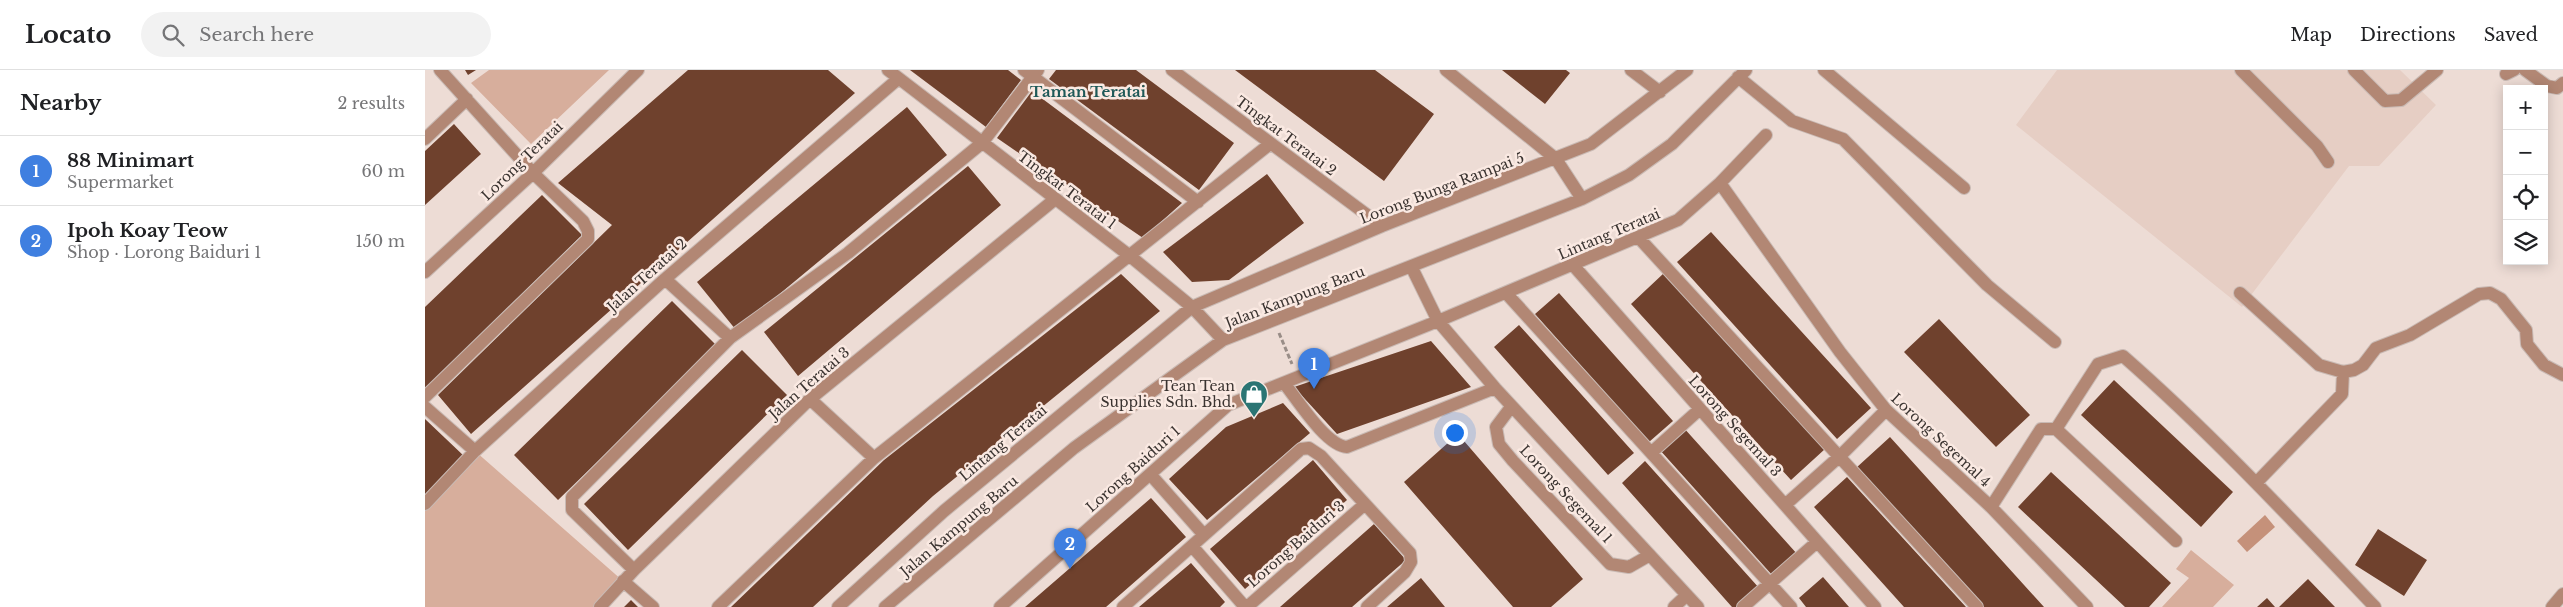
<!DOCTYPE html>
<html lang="en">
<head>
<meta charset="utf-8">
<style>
  :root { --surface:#fff; --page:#f2f2f2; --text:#202124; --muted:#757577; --line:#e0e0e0; --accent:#2b7574 }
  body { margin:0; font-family:"Libre Baskerville",serif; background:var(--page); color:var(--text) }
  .controls { position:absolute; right:15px; top:15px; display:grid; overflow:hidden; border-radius:0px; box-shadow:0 2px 12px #0003 }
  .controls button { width:45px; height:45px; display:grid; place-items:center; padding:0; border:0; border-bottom:1px solid var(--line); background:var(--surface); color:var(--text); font:25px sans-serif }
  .you { position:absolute; left:1029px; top:362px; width:18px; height:18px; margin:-12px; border:4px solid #fff; border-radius:50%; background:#1a73e8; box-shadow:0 0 0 8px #1a73e833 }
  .badge { display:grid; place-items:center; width:32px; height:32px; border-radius:50%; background:var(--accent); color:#fff; font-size:16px; font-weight:700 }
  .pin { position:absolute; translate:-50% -41px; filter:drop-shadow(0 1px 2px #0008) }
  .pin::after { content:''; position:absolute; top:26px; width:18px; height:15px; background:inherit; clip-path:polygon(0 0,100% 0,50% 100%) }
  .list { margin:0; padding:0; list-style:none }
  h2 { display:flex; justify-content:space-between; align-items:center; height:65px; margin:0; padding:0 20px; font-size:21px }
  h2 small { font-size:16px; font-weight:400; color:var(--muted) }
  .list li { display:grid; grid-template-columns:32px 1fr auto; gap:15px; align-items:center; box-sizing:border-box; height:70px; padding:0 20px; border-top:1px solid var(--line) }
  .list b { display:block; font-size:19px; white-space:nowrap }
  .list p { margin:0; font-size:16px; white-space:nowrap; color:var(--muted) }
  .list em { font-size:16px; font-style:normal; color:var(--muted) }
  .icon { flex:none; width:28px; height:28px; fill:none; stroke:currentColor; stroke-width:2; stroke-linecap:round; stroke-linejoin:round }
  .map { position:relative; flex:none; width:2138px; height:537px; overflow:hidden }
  header { display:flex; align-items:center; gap:30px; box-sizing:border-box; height:70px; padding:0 25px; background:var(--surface); border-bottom:1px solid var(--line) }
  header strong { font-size:24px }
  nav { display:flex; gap:28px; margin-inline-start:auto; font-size:18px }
  .search { width:350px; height:45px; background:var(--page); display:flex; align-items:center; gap:12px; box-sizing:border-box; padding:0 18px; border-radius:28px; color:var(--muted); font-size:19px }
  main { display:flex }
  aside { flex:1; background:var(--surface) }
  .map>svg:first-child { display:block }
  .built { fill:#e6cec4 }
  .green { fill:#d7ae9c }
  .water { fill:#c5917a }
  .building { fill:#6f412d }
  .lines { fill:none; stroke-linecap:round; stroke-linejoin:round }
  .minor-casing { stroke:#c9bab4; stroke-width:14 }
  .path { stroke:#998d87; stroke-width:3; stroke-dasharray:5 2.5; stroke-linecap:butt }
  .minor { stroke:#b28774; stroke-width:12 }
  .labels { text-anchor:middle; stroke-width:5; stroke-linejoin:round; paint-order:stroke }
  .street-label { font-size:14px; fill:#3a3330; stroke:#fae9e2 }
  .poi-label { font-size:14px; fill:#3a3330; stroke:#fae9e2; text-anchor:end }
  .neighbourhood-label { font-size:15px; font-weight:bold; fill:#1e5958; stroke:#fae9e2 }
</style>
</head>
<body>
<header>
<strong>Locato</strong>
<div class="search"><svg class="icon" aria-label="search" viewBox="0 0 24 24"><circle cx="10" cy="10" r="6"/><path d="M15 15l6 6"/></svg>Search here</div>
<nav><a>Map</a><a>Directions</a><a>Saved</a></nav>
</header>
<main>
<aside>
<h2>Nearby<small>2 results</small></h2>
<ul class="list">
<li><span class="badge" style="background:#3f7fe0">1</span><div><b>88 Minimart</b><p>Supermarket</p></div><em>60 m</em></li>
<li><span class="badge" style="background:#3f7fe0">2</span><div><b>Ipoh Koay Teow</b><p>Shop · Lorong Baiduri 1</p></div><em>150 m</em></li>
</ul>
</aside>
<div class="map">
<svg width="2138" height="537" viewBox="0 0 2138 537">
  <rect width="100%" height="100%" fill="#eddcd5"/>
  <!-- built -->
  <path class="built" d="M1632 0H1975L2011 35 1954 96H1924L1817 237 1591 55Z"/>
  <!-- green -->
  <path class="green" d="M64 0H184L106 74 46 13Z
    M50 381 198 511 174 537H0V434Z
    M1766 480 1809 515 1788 537H1737L1764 508 1751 499Z"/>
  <!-- water -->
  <path class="water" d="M1840 445 1850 457 1822 482 1812 471Z"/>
  <!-- building -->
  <path class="building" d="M40 0H51L43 5Z
    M263 0H403L430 23 46 364 13 325 187 155 133 113Z
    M485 0H583L596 10 561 57Z
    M631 0H711L809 73 774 120 624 9Z
    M810 0H950L1009 44 959 111Z
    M1077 0H1141L1145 3 1120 34Z
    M607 21 757 133 718 168 572 68Z
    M482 37 522 85 311 260 272 212Z
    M29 54 56 84 0 135V81Z
    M543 96 576 135 373 306 339 262Z
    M842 104 879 153 804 210 767 212 738 182Z
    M117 125 157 165 0 319V237Z
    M1286 162 1446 338 1412 369 1252 192Z
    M1239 203 1400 379 1366 410 1206 234Z
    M696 204 735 241 508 426 388 537H306L459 390Z
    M1134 223 1248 351 1224 372 1110 244Z
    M247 231 292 276 133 430 89 385Z
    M1514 249 1605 345 1571 377 1479 282Z
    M1094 255 1209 383 1183 405 1069 277Z
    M1006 271 1046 317 912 364 869 317Z
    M317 280 362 325 203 480 159 434Z
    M1689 310 1808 422 1776 457 1656 345Z
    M858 333 885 363 782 450 744 409 801 357Z
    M0 349 40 387 0 428Z
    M1258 357 1373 485 1348 506 1234 379Z
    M1033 364 1158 509 1126 537H1088L979 412Z
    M1465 367 1619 537H1558L1431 398Z
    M888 390 922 430 820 519 785 479Z
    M1220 391 1335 519 1315 537H1307L1197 413Z
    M1626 402 1746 513 1724 537H1700L1593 437Z
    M1422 407 1541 537H1479L1389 437Z
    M726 428 761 467 681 537H600Z
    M949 454 981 490 927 537H855Z
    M1953 459 2002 490 1979 526 1930 495Z
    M766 493 800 532 795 537H714Z
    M1398 507 1424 537H1381L1374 528Z
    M996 508 1020 537H962Z
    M1883 509 1910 537H1854Z
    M1842 528 1850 537H1832Z
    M206 530 213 537H199Z"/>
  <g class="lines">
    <!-- minor casing -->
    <g class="minor-casing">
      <path id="minor" d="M463 0 705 186 767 237 798 270
        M599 0 773 132
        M747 0 957 156
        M1021 0 1131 89 1157 129
        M1206 0 1235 22
        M1399 0 1539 118
        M1816 0 1892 76 1903 92
        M1929 0 1960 31 1976 30 2012 0
        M2100 0 2122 16 2132 18 2138 13
        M2081 4 2089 0
        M1313 7 1367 51 1418 69 1562 215 1630 272
        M0 69 42 29
        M1295 113 1415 282 1461 340 1566 437 1662 537
        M1214 168 1552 537
        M1148 195 1450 537
        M987 198 1013 251 1070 318 1273 537
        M0 202 108 103 213 0
        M240 209 305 268
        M1081 223 1366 537
        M1815 223 1894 295 1918 302
        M859 313C872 329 901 376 922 377L1070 318
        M0 327 163 169V161L158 151 108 103 15 0
        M385 329 449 388
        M0 337 50 381
        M1086 337 1071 357 1074 374 1088 391 1185 494 1204 497 1225 485
        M1631 359 1673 294 1698 286C1787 364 1868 451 1950 537
        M1631 359 1751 471
        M1227 382 1275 339
        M725 404 779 465
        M1832 412 1917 324 1918 302 1929 300 1938 295 1951 278 1985 265 2054 224 2065 223 2076 229 2101 260 2102 274 2119 295 2138 305
        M0 434 50 381 240 209 473 9
        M1360 435 1414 387 1461 340
        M1566 437 1616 359H1631
        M767 476 820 537
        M209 500 147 440V427L305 268 423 183 557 73 613 0
        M198 511 228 537
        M175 537 209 500 385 329 629 130
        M293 537 449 388 845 74
        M413 537 519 441 767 237 957 156 1166 74 1262 0
        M460 537 649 378 798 270 1157 129 1204 105 1247 74 1321 0
        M575 537 803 335 1013 251 1253 150 1295 113 1341 65
        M698 537 876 379 884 378 896 386 985 483 986 492 980 502 942 537
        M822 537 940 434
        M1249 537 1262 525
        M1318 537 1392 472
        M2127 537 2138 524"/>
    </g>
    <!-- path -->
    <path class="path" d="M854 263 867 294"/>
    <!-- minor -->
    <use href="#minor" class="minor"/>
  </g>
  <!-- icons -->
  <defs>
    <g id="shop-pin" transform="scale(1.4375)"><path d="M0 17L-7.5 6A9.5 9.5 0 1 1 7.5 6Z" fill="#2b7574" stroke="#fae9e2"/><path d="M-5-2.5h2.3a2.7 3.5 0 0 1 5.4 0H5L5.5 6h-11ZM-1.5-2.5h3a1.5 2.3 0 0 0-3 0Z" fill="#fff"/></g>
  </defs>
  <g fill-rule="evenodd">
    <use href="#shop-pin" x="829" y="324"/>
  </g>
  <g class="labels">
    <!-- street labels -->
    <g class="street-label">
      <text transform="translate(861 66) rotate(37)" y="5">Tingkat Teratai 2</text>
      <text transform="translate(97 91) rotate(-44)" y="5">Lorong Teratai</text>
      <text transform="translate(1017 118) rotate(-21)" y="5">Lorong Bunga Rampai 5</text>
      <text transform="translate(642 120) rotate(37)" y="5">Tingkat Teratai 1</text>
      <text transform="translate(1184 164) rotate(-23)" y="5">Lintang Teratai</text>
      <text transform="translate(222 205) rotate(-42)" y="5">Jalan Teratai 2</text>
      <text transform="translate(870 227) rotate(-21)" y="5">Jalan Kampung Baru</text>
      <text transform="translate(384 313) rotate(-41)" y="5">Jalan Teratai 3</text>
      <text transform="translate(1310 356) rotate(48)" y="5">Lorong Segemal 3</text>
      <text transform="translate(1516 370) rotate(43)" y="5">Lorong Segemal 4</text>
      <text transform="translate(578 373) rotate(-40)" y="5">Lintang Teratai</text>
      <text transform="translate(708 399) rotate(-42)" y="5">Lorong Baiduri 1</text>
      <text transform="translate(1141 424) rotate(47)" y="5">Lorong Segemal 1</text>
      <text transform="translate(534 456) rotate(-40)" y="5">Jalan Kampung Baru</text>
      <text transform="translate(871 474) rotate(-41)" y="5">Lorong Baiduri 3</text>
    </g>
    <!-- poi labels -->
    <g class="poi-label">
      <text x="810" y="321">Tean Tean<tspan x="810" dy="16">Supplies Sdn. Bhd.</tspan></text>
    </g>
    <!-- neighbourhood labels -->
    <g class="neighbourhood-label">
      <text x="663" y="27">Taman Teratai</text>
    </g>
  </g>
</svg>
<div class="controls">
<button>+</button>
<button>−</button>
<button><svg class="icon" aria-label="locate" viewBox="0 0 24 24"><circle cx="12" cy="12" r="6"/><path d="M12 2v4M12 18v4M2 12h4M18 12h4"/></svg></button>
<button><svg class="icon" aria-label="layers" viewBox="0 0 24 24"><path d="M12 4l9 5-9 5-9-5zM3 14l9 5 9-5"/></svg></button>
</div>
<div class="you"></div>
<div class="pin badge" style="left:889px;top:319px;background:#3f7fe0">1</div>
<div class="pin badge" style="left:645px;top:499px;background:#3f7fe0">2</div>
</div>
</main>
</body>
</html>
